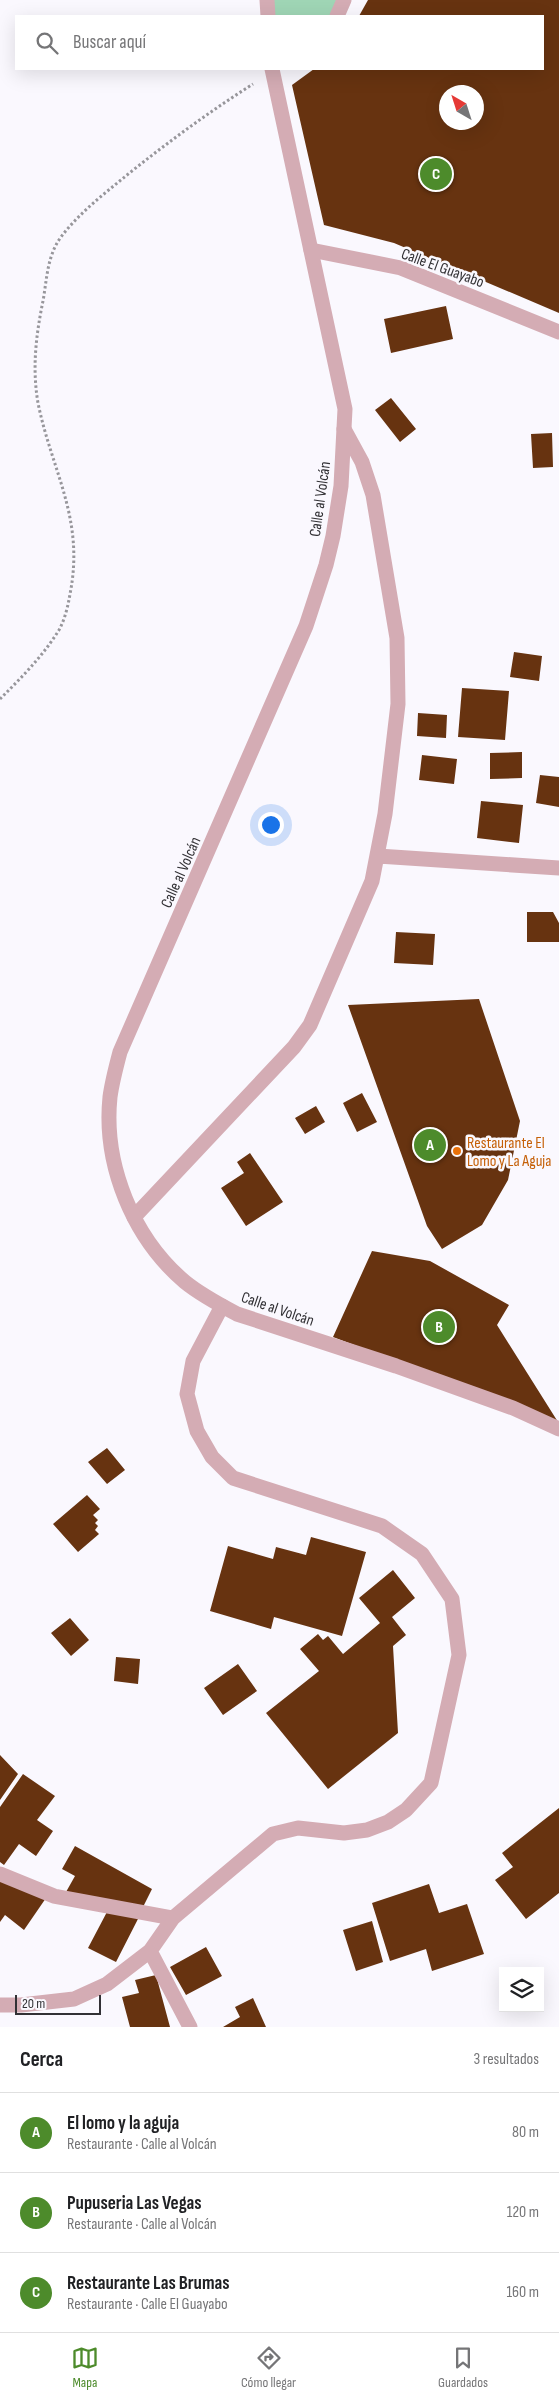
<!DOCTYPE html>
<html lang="es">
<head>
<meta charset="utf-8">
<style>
  :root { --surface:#fff; --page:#f2f2f2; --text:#202124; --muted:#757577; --line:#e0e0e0; --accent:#4d8b2b }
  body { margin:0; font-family:"Sofia Sans Condensed",sans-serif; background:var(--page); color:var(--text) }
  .controls { position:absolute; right:15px; bottom:15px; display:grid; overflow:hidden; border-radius:0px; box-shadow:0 5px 20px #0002 }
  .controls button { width:45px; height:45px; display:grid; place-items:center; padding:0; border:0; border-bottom:1px solid var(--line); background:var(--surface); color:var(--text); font:25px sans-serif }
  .compass { position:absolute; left:439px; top:85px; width:45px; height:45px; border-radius:50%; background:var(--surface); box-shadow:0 5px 20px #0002; rotate:321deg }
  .scale { position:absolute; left:15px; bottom:12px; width:86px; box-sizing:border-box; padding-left:5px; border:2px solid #323135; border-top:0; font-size:14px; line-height:18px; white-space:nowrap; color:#323135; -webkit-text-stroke:4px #faf8fe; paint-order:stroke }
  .you { position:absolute; left:270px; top:824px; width:18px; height:18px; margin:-12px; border:4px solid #fff; border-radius:50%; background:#1a73e8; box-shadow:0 0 0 8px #1a73e833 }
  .badge { display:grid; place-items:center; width:32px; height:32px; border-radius:50%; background:var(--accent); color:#fff; font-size:16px; font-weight:700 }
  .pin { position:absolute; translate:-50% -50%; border:2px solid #fff; box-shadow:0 1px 5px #0006 }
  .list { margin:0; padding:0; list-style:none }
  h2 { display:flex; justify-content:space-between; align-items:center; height:65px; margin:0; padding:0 20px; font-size:21px }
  h2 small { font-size:16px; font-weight:400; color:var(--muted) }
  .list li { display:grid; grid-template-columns:32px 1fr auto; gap:15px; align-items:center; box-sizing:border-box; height:80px; padding:0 20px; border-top:1px solid var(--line) }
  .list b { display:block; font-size:19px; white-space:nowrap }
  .list p { margin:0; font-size:16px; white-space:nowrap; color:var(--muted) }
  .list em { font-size:16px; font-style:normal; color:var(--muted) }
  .icon { flex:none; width:28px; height:28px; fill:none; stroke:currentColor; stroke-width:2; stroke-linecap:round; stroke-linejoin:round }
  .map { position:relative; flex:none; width:559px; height:2027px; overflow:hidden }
  .search { position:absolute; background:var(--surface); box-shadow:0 5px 20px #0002; left:15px; right:15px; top:15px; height:55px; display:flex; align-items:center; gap:12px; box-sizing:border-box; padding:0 18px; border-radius:0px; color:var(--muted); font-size:19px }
  .sheet { height:305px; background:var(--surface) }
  nav { display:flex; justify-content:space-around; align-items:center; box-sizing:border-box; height:70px; border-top:1px solid var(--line); background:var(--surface); font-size:14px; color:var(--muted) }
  nav a { display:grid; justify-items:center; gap:2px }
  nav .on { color:var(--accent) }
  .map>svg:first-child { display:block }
  .green { fill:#9fd5b5 }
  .building { fill:#673310; fill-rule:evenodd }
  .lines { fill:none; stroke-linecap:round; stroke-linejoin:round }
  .path { stroke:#97969b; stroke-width:3; stroke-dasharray:2.5 2.5; stroke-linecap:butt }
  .minor { stroke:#d4acb4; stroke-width:15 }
  .tertiary { stroke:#d4acb4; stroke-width:15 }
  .food-dot { fill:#e8710a; stroke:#faf8fe; stroke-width:2 }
  .labels { text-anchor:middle; stroke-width:5; stroke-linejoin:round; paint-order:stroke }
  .street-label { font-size:16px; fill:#323135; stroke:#faf8fe }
  .food-label { font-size:16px; fill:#c56008; stroke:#faf8fe; text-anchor:start }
</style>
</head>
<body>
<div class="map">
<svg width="559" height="2027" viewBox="0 0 559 2027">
  <rect width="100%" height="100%" fill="#faf8fe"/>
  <!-- green -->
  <path class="green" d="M270 0H343L335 16H270Z"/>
  <!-- building -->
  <path class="building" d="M368 0H559V313L394 243 324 225 292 85 314 69H543V16H359ZM446 92H476V122H446Z
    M446 306 453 339 391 353 384 319Z
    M391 398 416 429 400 442 375 410Z
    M552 433 553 467 533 468 531 434Z
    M514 652 542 656 539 681 510 677Z
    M462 688 509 691 505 740 458 737Z
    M418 713 447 715 446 738 417 736Z
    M522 752V778L490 779V753Z
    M422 755 457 759 454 784 419 780Z
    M540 775 559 777V807L536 803Z
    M481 801 523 805 519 843 477 838Z
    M527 912H553L559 923V942H527Z
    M396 932 435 934 433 965 394 963Z
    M479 999 520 1121 508 1180 482 1225 442 1249 427 1226 348 1005Z
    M362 1093 377 1122 357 1132 343 1103Z
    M316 1106 325 1122 305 1134 295 1118Z
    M250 1153 283 1202 246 1226 221 1188 244 1173 237 1162Z
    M372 1251 430 1261 509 1305 497 1325 558 1422 333 1337Z
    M107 1448 125 1470 107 1484 88 1462Z
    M87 1495 100 1509 93 1515 98 1520 95 1523 98 1526 95 1530 99 1534 78 1552 53 1524Z
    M311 1537 366 1552 342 1636 274 1617 271 1629 210 1611 228 1546 273 1559 276 1547 306 1555Z
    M393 1570 415 1598 392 1617 406 1635 393 1646 398 1733 328 1789 266 1713 319 1671 300 1649 318 1634 323 1640 328 1636 343 1654 380 1623 359 1598Z
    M70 1618 89 1640 71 1656 51 1633Z
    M116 1657 140 1659 138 1684 114 1681Z
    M238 1664 257 1691 223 1715 204 1688Z
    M0 1755 18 1774 0 1800Z
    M23 1774 55 1796 37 1820 53 1831 36 1856 19 1844 4 1865 0 1862V1807Z
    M559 1808V1893L526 1919 495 1880 513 1867 502 1853Z
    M75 1846 152 1889 143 1907 66 1892 75 1876 62 1869Z
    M0 1879 46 1898 24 1930 5 1915 0 1922Z
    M429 1884 439 1913 467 1904 484 1954 432 1971 426 1949 390 1961 372 1903Z
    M108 1910 139 1917 116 1962 88 1948Z
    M372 1921 383 1962 356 1971 343 1930Z
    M206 1947 222 1976 186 1995 170 1967Z
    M156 1975 170 2027H130L122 1997 139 1993 135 1980Z
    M253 1998 266 2027H223L240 2017 235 2007Z"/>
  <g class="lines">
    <!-- path -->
    <path class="path" d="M0 699C21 678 43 656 59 630 65 619 68 606 70 594 85 519 52 472 38 403 32 368 36 335 43 301 47 279 47 256 61 237 79 213 104 194 127 175 168 142 209 112 253 84"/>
    <!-- minor -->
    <path class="minor" d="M337 16 344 0
      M311 250 401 268 559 332
      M378 856 559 868
      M134 1217 294 1047 310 1025 372 881 385 814 398 704 397 638 373 495 362 462 344 429
      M0 1874 54 1896 173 1918
      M150 1951 190 2027
      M0 2005H21L74 1999 107 1984 150 1951 173 1918 273 1834 298 1828 344 1833 367 1830 388 1822 406 1810 431 1783 459 1655 452 1599 422 1554 382 1526 233 1478 212 1457 197 1431 187 1394 193 1361 222 1306"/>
    <!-- tertiary -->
    <path class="tertiary" d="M267 0 268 16
      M272 69 345 409 341 486 333 536 326 565 306 626 120 1052C116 1067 112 1082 110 1097 103 1165 133 1238 185 1282 201 1295 220 1305 237 1314L396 1366 513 1408 559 1429"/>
  </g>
  <!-- markers -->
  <circle class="food-dot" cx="457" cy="1151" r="5"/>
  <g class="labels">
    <!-- street labels -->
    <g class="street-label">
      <text transform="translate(443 267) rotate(20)" y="6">Calle El Guayabo</text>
      <text transform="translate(319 499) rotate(-82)" y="6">Calle al Volcán</text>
      <text transform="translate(180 872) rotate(-66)" y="6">Calle al Volcán</text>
      <text transform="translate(278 1308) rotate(19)" y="6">Calle al Volcán</text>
    </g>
    <!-- food labels -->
    <g class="food-label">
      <text x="467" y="1148">Restaurante El<tspan x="467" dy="18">Lomo y La Aguja</tspan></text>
    </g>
  </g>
</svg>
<div class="controls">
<button><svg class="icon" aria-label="layers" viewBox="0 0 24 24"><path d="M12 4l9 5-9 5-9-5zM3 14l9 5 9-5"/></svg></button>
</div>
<svg class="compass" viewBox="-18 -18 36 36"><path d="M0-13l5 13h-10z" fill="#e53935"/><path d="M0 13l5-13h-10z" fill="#757577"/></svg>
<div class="scale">20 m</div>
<div class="you"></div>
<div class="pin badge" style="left:430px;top:1145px">A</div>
<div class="pin badge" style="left:439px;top:1327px">B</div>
<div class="pin badge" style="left:436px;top:174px">C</div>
<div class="search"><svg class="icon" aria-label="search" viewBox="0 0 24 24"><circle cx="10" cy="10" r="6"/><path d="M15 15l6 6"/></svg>Buscar aquí</div>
</div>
<section class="sheet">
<h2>Cerca<small>3 resultados</small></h2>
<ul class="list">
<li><span class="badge">A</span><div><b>El lomo y la aguja</b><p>Restaurante · Calle al Volcán</p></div><em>80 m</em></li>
<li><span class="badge">B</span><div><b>Pupuseria Las Vegas</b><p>Restaurante · Calle al Volcán</p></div><em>120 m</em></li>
<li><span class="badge">C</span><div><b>Restaurante Las Brumas</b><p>Restaurante · Calle El Guayabo</p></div><em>160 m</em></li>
</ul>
</section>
<nav>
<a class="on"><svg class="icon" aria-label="map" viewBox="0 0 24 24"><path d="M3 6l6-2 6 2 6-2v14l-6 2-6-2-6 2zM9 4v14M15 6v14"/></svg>Mapa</a>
<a><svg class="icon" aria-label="directions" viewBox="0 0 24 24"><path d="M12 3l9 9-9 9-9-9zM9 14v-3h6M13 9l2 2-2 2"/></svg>Cómo llegar</a>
<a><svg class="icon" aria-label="saved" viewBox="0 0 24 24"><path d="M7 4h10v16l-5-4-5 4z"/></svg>Guardados</a>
</nav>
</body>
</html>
